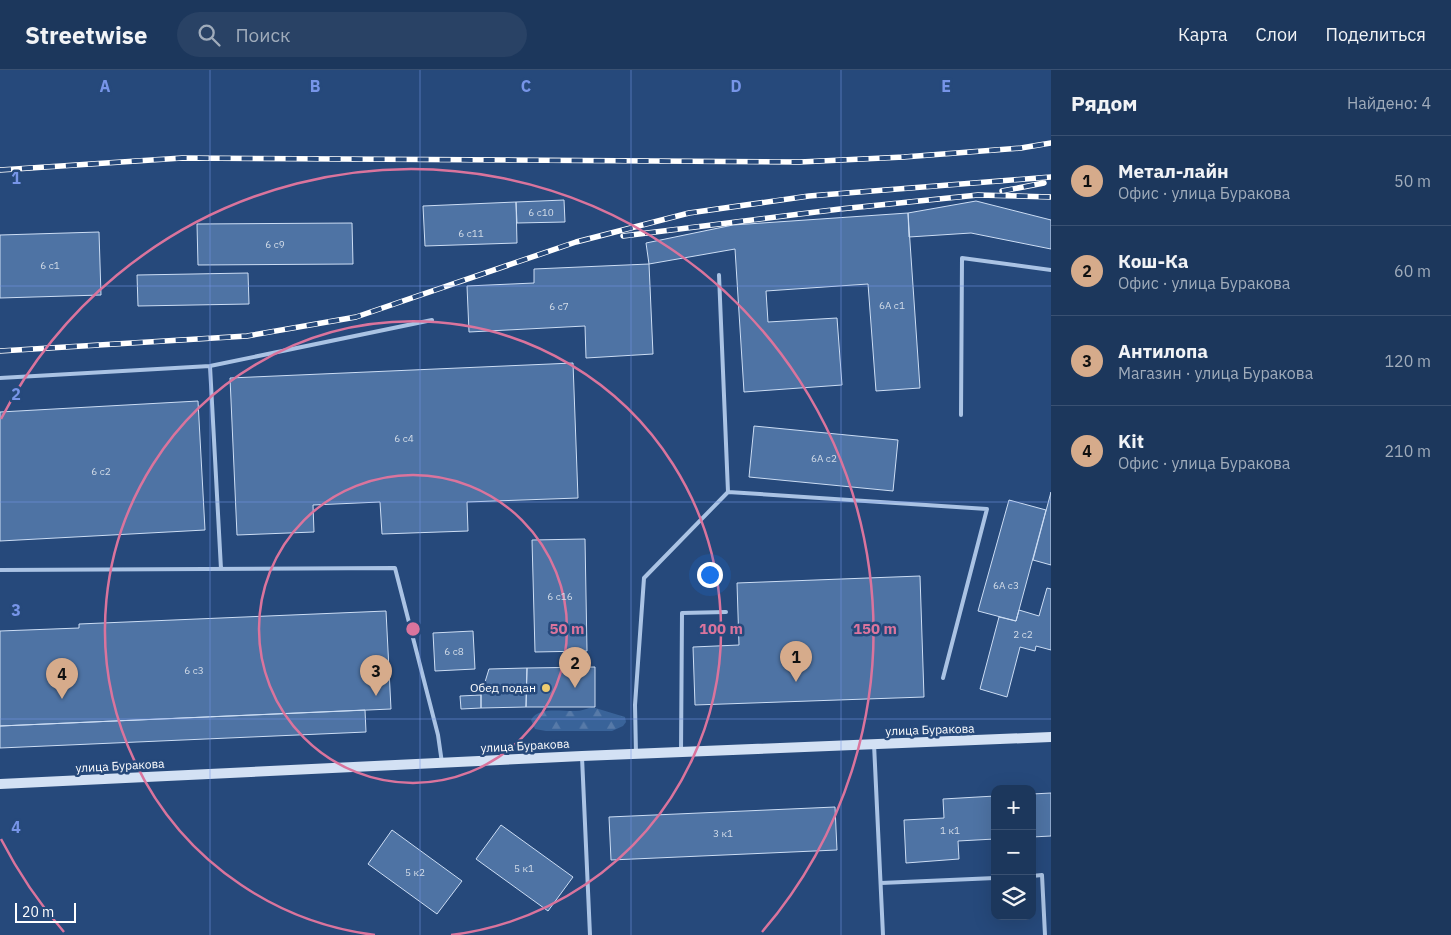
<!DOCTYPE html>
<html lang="ru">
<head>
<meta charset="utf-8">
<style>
  :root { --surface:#1c375c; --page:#294265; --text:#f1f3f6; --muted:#a0acbb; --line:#3a5172; --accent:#d6ab8b }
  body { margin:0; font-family:"IBM Plex Sans",sans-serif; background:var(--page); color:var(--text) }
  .controls { position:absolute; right:15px; bottom:15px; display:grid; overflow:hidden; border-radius:10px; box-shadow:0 5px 20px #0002 }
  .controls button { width:45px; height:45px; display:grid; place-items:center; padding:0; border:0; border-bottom:1px solid var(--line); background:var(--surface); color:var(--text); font:25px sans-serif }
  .scale { position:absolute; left:15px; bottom:12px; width:61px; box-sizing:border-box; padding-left:5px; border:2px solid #fff; border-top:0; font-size:14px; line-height:18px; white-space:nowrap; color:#fff; -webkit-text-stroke:4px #26497b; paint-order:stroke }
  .you { position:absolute; left:709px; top:504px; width:18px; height:18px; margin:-12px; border:4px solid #fff; border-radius:50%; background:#1a73e8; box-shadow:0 0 0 8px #1a73e833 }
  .badge { display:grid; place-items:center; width:32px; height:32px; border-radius:50%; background:var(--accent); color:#111; font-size:16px; font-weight:700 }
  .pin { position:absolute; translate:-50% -41px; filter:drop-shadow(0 1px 2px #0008) }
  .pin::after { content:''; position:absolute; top:26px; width:18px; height:15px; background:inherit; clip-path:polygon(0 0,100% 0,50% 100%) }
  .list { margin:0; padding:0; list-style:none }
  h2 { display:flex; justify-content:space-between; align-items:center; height:65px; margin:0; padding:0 20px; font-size:21px }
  h2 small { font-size:16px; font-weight:400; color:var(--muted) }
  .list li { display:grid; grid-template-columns:32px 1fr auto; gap:15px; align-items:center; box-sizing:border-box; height:90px; padding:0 20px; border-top:1px solid var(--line) }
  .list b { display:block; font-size:19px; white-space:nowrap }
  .list p { margin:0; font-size:16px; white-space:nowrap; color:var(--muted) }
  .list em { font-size:16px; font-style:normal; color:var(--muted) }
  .icon { flex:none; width:28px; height:28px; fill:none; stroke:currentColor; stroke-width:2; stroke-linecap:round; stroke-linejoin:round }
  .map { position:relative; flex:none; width:1051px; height:865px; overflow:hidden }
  header { display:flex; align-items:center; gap:30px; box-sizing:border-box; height:70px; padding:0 25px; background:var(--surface); border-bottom:1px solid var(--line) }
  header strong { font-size:24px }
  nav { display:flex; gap:28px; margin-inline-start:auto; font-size:18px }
  .search { width:350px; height:45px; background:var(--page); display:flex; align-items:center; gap:12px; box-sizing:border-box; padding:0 18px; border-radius:28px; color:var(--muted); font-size:19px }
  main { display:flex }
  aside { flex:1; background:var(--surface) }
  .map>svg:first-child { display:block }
  .forest { fill:url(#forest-firs) }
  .building { fill:#4e73a4; stroke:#ccddf4 }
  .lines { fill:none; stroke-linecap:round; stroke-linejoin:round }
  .lane { stroke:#aac3e4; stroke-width:4 }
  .secondary { stroke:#d3e1f4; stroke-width:10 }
  .rail-casing { stroke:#fff; stroke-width:5.5 }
  .rail { stroke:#26497b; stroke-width:4; stroke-dasharray:11; stroke-linecap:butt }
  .grid { fill:none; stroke:#7795e8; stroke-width:1; stroke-opacity:0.55 }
  .ring { fill:none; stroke:#da749d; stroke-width:2.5 }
  .poi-dot { fill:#edcb6f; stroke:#26497b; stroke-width:2 }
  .labels { text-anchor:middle; stroke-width:5; stroke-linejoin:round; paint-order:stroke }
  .number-label { font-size:10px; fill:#d3dce8 }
  .poi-label { font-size:12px; fill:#fff; stroke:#26497b; text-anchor:end }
  .street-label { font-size:12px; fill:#fff; stroke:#26497b }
  .grid-label { font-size:16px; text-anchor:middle; font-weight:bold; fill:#7795e8; stroke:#26497b; stroke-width:5; stroke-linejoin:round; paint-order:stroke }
  .centre { fill:#da749d; stroke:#26497b; stroke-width:2.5 }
  .ring-label { font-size:15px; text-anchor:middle; font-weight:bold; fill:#da749d; stroke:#26497b; stroke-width:5; stroke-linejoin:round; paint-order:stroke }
</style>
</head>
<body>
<header>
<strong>Streetwise</strong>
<div class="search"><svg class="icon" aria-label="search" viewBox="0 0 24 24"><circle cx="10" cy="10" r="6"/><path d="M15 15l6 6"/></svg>Поиск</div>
<nav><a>Карта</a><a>Слои</a><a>Поделиться</a></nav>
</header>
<main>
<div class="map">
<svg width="1051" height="865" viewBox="0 0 1051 865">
  <defs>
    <pattern id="forest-firs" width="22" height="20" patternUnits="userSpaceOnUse" patternTransform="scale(1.25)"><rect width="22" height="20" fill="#396399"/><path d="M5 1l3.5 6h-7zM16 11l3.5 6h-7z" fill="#577aa8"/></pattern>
  </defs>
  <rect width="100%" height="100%" fill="#26497b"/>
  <!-- forest -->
  <path class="forest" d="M592 637 625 647 626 652 623 656 612 661H546L535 659 531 650C539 636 562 642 576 641 581 641 586 639 592 637Z"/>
  <!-- building -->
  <path class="building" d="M564 130 565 152 517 153 516 132Z
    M976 131 1051 150V179L971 163 909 167 908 143Z
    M516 132 517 173 425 176 423 136Z
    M908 143 920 318 876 321 868 214 766 221 768 252 837 248 842 315 744 322 735 179 649 194 646 173 733 155Z
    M352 153 353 194 198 195 197 154Z
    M99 162 101 225 0 228V165Z
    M649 194 653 284 586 288 585 256 469 262 467 216 534 213V199Z
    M248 203 249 234 138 236 137 205Z
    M573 293 578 428 467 432 468 461 382 464 380 432 313 435 314 462 237 465 230 308Z
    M198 331 205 460 0 471V342Z
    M754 356 898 370 893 421 749 407Z
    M1051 422V495L1033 490Z
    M1009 430 1046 440 1016 551 978 541Z
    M585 469 587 581 535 582 532 470Z
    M920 506 924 627 695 635 693 577 739 575 737 513Z
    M1047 518 1051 519V580L1036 576 1035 581 1020 577 1007 627 980 619 999 547 1016 551 1019 540 1039 546Z
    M386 541 391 639 0 656V561L79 558V554Z
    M473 561 475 599 435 601 433 563Z
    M595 597V637H526L527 598Z
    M527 598 526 637 481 638V625L489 599Z
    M481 625V638L461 639 460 626Z
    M365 640 366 662 0 678V656Z
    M1051 723V766L1032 767V724Z
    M995 726V769L958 771 959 789 906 793 904 750 944 748 943 729Z
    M835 737 837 780 611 790 609 747Z
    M501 755 573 807 548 841 476 789Z
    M392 760 462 811 437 844 368 794Z"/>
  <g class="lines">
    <!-- lane -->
    <path class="lane" d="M210 296 221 499
      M0 308 210 296 432 250
      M961 345 962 188 1051 200
      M728 422 987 439 943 608
      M0 500 395 498 438 665 442 693
      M874 674 883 865
      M681 682 682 543 726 542
      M636 684 635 635 644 508 728 422 719 205
      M582 687 590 865
      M1032 806 1042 805 1045 865
      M881 813 995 808"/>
    <!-- secondary -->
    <path class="secondary" d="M0 714 582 686 1051 667"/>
    <!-- rail casing -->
    <g class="rail-casing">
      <path id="rail" d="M0 100 182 88 800 92 904 87 1021 78 1051 73
        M1002 121 1044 113
        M623 166 840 139 978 125 1051 127
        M0 281 247 266 356 247 576 172 689 143 809 126 1051 107"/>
    </g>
    <!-- rail -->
    <use href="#rail" class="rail"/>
  </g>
  <!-- grid -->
  <path class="grid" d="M210 0V865M420 0V865M631 0V865M841 0V865M0 216H1051M0 432H1051M0 649H1051"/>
  <!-- distance rings -->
  <g class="ring">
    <circle cx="413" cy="559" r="154"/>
    <path d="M375 865A308 308 0 1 1 451 865"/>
    <path d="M64 862A462 462 0 0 1 1 769M1 349A462 462 0 1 1 762 862"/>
  </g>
  <!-- markers -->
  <circle class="poi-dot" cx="546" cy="618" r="5"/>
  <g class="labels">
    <!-- number labels -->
    <g class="number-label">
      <text x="541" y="146">6 с10</text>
      <text x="471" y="167">6 с11</text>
      <text x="275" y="178">6 с9</text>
      <text x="50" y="199">6 с1</text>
      <text x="892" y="239">6А с1</text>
      <text x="559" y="240">6 с7</text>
      <text x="404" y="372">6 с4</text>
      <text x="824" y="392">6А с2</text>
      <text x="101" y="405">6 с2</text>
      <text x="1006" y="519">6А с3</text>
      <text x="560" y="530">6 с16</text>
      <text x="1023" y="568">2 с2</text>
      <text x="454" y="585">6 с8</text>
      <text x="194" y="604">6 с3</text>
      <text x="950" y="764">1 к1</text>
      <text x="723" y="767">3 к1</text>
      <text x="524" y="802">5 к1</text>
      <text x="415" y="806">5 к2</text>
    </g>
    <!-- poi labels -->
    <g class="poi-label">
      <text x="536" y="622">Обед подан</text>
    </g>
    <!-- street labels -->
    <g class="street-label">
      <text transform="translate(930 660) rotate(-2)" y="4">улица Буракова</text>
      <text transform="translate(525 676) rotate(-3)" y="4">улица Буракова</text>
      <text transform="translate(120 696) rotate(-3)" y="4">улица Буракова</text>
    </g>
  </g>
  <g class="grid-label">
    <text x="105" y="22">A</text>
    <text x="315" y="22">B</text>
    <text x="526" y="22">C</text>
    <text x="736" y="22">D</text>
    <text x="946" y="22">E</text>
    <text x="16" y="114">1</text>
    <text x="16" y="330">2</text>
    <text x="16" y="546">3</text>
    <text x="16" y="763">4</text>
  </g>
  <circle cx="413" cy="559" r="8" class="centre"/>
  <g class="ring-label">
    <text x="567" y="564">50 m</text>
    <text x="721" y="564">100 m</text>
    <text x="875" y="564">150 m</text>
  </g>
</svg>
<div class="controls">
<button>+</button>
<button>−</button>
<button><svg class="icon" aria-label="layers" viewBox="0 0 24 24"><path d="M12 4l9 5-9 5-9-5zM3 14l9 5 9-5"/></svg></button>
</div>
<div class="scale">20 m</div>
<div class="you"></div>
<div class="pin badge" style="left:796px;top:612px">1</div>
<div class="pin badge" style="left:575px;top:618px">2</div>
<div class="pin badge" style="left:376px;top:626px">3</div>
<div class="pin badge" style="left:62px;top:629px">4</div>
</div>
<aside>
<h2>Рядом<small>Найдено: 4</small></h2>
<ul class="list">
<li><span class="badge">1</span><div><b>Метал-лайн</b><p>Офис · улица Буракова</p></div><em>50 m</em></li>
<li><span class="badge">2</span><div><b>Кош-Ка</b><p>Офис · улица Буракова</p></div><em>60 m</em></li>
<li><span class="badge">3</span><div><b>Антилопа</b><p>Магазин · улица Буракова</p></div><em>120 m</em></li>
<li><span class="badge">4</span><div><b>Kit</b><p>Офис · улица Буракова</p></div><em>210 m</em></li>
</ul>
</aside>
</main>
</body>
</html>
